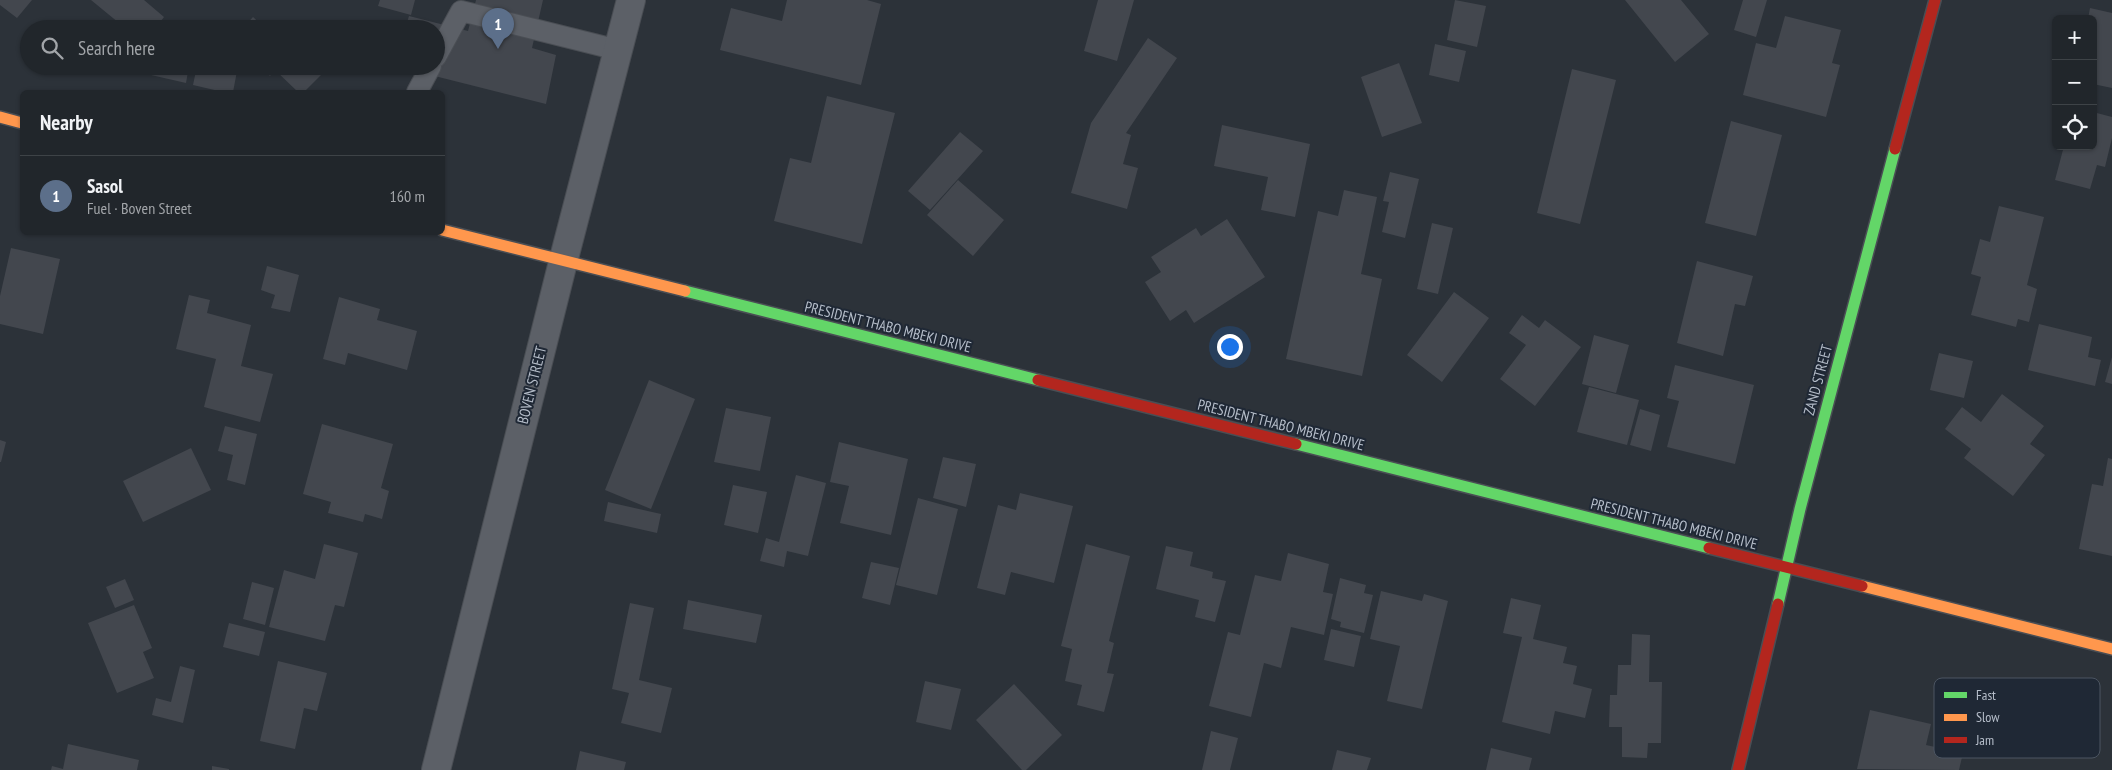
<!DOCTYPE html>
<html lang="en">
<head>
<meta charset="utf-8">
<style>
  :root { --surface:#21262b; --page:#292e33; --text:#f1f3f6; --muted:#a2a5a9; --line:#3e4347; --accent:#95b2f1 }
  body { margin:0; font-family:"PT Sans Narrow",sans-serif; background:var(--page); color:var(--text) }
  .controls { position:absolute; right:15px; top:15px; display:grid; overflow:hidden; border-radius:8px; box-shadow:0 1px 4px #0004 }
  .controls button { width:45px; height:45px; display:grid; place-items:center; padding:0; border:0; border-bottom:1px solid var(--line); background:var(--surface); color:var(--text); font:25px sans-serif }
  .you { position:absolute; left:1229px; top:346px; width:18px; height:18px; margin:-12px; border:4px solid #fff; border-radius:50%; background:#1a73e8; box-shadow:0 0 0 8px #1a73e833 }
  .badge { display:grid; place-items:center; width:32px; height:32px; border-radius:50%; background:var(--accent); color:#fff; font-size:16px; font-weight:700 }
  .pin { position:absolute; translate:-50% -41px; filter:drop-shadow(0 1px 2px #0008) }
  .pin::after { content:''; position:absolute; top:26px; width:18px; height:15px; background:inherit; clip-path:polygon(0 0,100% 0,50% 100%) }
  .list { margin:0; padding:0; list-style:none }
  h2 { display:flex; justify-content:space-between; align-items:center; height:65px; margin:0; padding:0 20px; font-size:21px }
  h2 small { font-size:16px; font-weight:400; color:var(--muted) }
  .list li { display:grid; grid-template-columns:32px 1fr auto; gap:15px; align-items:center; box-sizing:border-box; height:80px; padding:0 20px; border-top:1px solid var(--line) }
  .list b { display:block; font-size:19px; white-space:nowrap }
  .list p { margin:0; font-size:16px; white-space:nowrap; color:var(--muted) }
  .list em { font-size:16px; font-style:normal; color:var(--muted) }
  .icon { flex:none; width:28px; height:28px; fill:none; stroke:currentColor; stroke-width:2; stroke-linecap:round; stroke-linejoin:round }
  .map { position:relative; flex:none; width:2112px; height:770px; overflow:hidden }
  .search { position:absolute; background:var(--surface); box-shadow:0 1px 4px #0004; left:20px; top:20px; width:425px; height:55px; display:flex; align-items:center; gap:12px; box-sizing:border-box; padding:0 18px; border-radius:28px; color:var(--muted); font-size:19px }
  .panel { position:absolute; background:var(--surface); box-shadow:0 1px 4px #0004; left:20px; top:90px; width:425px; height:145px; border-radius:8px }
  .map>svg:first-child { display:block }
  .building { fill:#43474e }
  .lines { fill:none; stroke-linecap:round; stroke-linejoin:round }
  .lane-casing { stroke:#4a4e54; stroke-width:22 }
  .street-casing { stroke:#4a4e54; stroke-width:30 }
  .fast-casing { stroke:#4a4e54; stroke-width:14 }
  .slow-casing { stroke:#4a4e54; stroke-width:14 }
  .jam-casing { stroke:#4a4e54; stroke-width:14 }
  .lane { stroke:#5c6067; stroke-width:20 }
  .street { stroke:#5c6067; stroke-width:28 }
  .fast { stroke:#63d668; stroke-width:11 }
  .slow { stroke:#ff974d; stroke-width:11 }
  .jam { stroke:#b3261e; stroke-width:11 }
  .labels { text-anchor:middle; stroke-width:4; stroke-linejoin:round; paint-order:stroke }
  .street-label { font-size:15px; fill:#b6beca; stroke:#1f2835 }
  .key { fill:#1f2835; stroke:#4c5562; stroke-width:1 }
  .key-label { font-size:14px; fill:#b6beca }
</style>
</head>
<body>
<div class="map">
<svg width="2112" height="770" viewBox="0 0 2112 770">
  <rect width="100%" height="100%" fill="#2c3239"/>
  <!-- building -->
  <path class="building" d="M0 0H32L17 18 0 5Z
    M91 0H144L164 17 155 29H114L119 23Z
    M380 0H415L411 15 378 6Z
    M476 0H543L532 48 556 55 546 104 399 67 436 66V29H405L409 16 468 31Z
    M787 0H867L881 4 861 85 720 50 731 8 782 21Z
    M1098 0H1134L1117 61 1084 51Z
    M1455 0 1486 6 1477 47 1447 40Z
    M1625 0H1681L1709 34 1675 62Z
    M1743 0H1767L1756 37 1734 30Z
    M2090 8 2112 13V88L2093 84V19H2088Z
    M1785 16 1841 30 1832 63 1840 65 1826 117 1743 95 1756 43 1776 48Z
    M253 17 266 29H242Z
    M1148 38 1177 58 1126 133 1131 135 1123 164 1138 168 1127 209 1071 193 1091 123Z
    M1435 44 1466 51 1459 82 1429 75Z
    M1399 63 1422 123 1382 137 1361 77Z
    M153 66H189L186 83 151 75Z
    M197 66H238L233 92H223L193 85Z
    M260 66H324L327 69 304 92H298L275 70 270 76Z
    M1572 69 1616 80 1580 224 1537 213Z
    M827 96 895 113 862 244 774 221 790 158 811 163Z
    M2093 112 2112 117V138L2105 167 2097 165 2090 189 2055 180 2064 146H2093Z
    M1731 121 1782 135 1756 236 1705 223Z
    M1222 125 1310 144 1295 217 1261 210 1268 177 1214 166Z
    M960 132 983 151 930 210 908 191Z
    M1390 172 1419 179 1405 238 1382 232 1389 202 1383 201Z
    M958 180 1004 220 973 256 927 215Z
    M1344 190 1377 197 1361 274 1382 279 1362 376 1286 359 1318 211 1338 216Z
    M1999 206 2044 217 2027 285 2037 289 2029 322 2018 319 2016 327 1971 315 1981 277 1971 274 1980 239 1990 242Z
    M1227 219 1265 277 1194 323 1186 310 1170 321 1145 282 1161 272 1151 257 1196 228 1201 236Z
    M1432 223 1453 228 1438 294 1417 289Z
    M11 248 60 259 43 334 0 324V296Z
    M1697 261 1753 276 1745 306 1735 304 1723 356 1677 343Z
    M267 266 299 275 290 312 271 308 275 295 261 290Z
    M1454 292 1489 318 1442 382 1407 355Z
    M189 295 210 300 207 313 251 325 241 366 273 374 260 422 204 407 216 359 176 349Z
    M339 297 380 309 377 320 417 331 407 370 348 353 345 365 323 359Z
    M1522 315 1539 328 1545 320 1581 347 1535 406 1500 379 1526 345 1509 333Z
    M2039 324 2092 337 2088 357 2101 360 2095 386 2028 370Z
    M1594 335 1629 345 1616 393 1582 384Z
    M1939 353 1973 361 1964 398 1930 390Z
    M2112 357V384L2105 382Z
    M1675 365 1754 385 1735 464 1667 447 1679 401 1667 398Z
    M649 380 695 399 651 509 605 490Z
    M1589 387 1639 400 1627 445 1577 432Z
    M2002 394 2044 426 2030 444 2045 455 2013 496 1964 458 1971 449 1945 429 1962 407 1981 422Z
    M726 408 771 417 760 471 714 462Z
    M1640 409 1660 415 1651 451 1630 445Z
    M322 424 393 444 381 488 389 491 382 519 365 514 363 522 328 513 331 502 303 494Z
    M225 426 257 434 245 485 227 480 233 455 218 451Z
    M0 440 6 442 1 462H0Z
    M839 442 908 459 891 535 840 523 849 486 830 482Z
    M191 448 211 490 143 522 123 481Z
    M943 457 976 464 966 507 933 498Z
    M2108 458 2112 459V556L2079 549 2092 484 2103 486Z
    M796 475 826 483 808 556 787 551 784 567 760 561 766 538 779 542Z
    M733 485 767 492 758 533 724 525Z
    M1020 493 1073 506 1054 583 1011 572 1005 595 977 588 998 505 1016 510Z
    M918 498 958 509 937 595 896 585Z
    M608 502 661 514 657 533 604 521Z
    M324 544 358 553 344 607 335 605 325 641 269 627 284 570 315 579Z
    M1086 544 1130 556 1109 641 1114 643 1107 673 1114 674 1104 712 1077 705 1082 685 1065 681 1072 649 1061 646Z
    M1166 546 1193 552 1190 566 1213 572 1212 578 1226 581 1215 622 1195 617 1199 600 1156 589Z
    M1288 553 1329 564 1323 592 1333 594 1324 635 1291 627 1281 668 1264 663 1251 717 1209 706 1228 632 1240 635 1255 575 1281 581Z
    M871 562 899 568 890 605 862 598Z
    M1340 578 1366 585 1364 593 1373 595 1364 633 1340 627 1341 622 1331 619Z
    M125 579 134 600 115 608 106 587Z
    M252 582 274 588 265 625 243 619Z
    M1381 591 1422 601 1424 594 1448 601 1422 709 1387 701 1400 646 1370 639Z
    M1511 598 1541 605 1533 639 1567 647 1563 663 1577 666 1573 684 1592 689 1585 718 1555 711 1550 734 1502 722 1522 637 1503 633Z
    M688 600 762 615 756 643 683 629Z
    M630 603 654 608 639 680 672 688 661 733 621 723 629 693 612 689Z
    M134 605 152 648 143 652 154 678 117 693 88 623Z
    M229 623 265 632 259 656 223 647Z
    M1331 629 1361 636 1354 667 1324 660Z
    M1632 634 1650 635 1649 682H1662L1661 743H1648L1647 758 1622 757V727H1609L1610 695H1617L1618 665H1631Z
    M278 661 327 673 317 711 304 708 295 749 260 741Z
    M180 666 195 670 183 723 152 715 156 698 171 702Z
    M925 681 961 689 951 730 916 722Z
    M1014 684 1062 735 1026 770H1022L976 720Z
    M1870 710 1931 724 1926 745 1963 753 1959 770 1857 769Z
    M1211 731 1238 738 1230 770H1202Z
    M68 744 139 760 137 770H51L52 766 63 769Z
    M1491 748 1532 758 1529 770H1486Z
    M1337 750 1371 758 1367 770H1332Z
    M580 751 626 762 624 770H576Z
    M212 766 229 769V770H212Z"/>
  <g class="lines">
    <!-- lane casing -->
    <g class="lane-casing">
      <path id="lane" d="M436 57 461 11 618 50
        M417 92 431 66"/>
    </g>
    <!-- street casing -->
    <g class="street-casing">
      <path id="street" d="M436 770 563 262 631 0"/>
    </g>
    <!-- fast casing -->
    <g class="fast-casing">
      <path id="fast" d="M685 291 1038 380
        M1296 444 1709 548
        M1778 604 1800 509 1895 149"/>
    </g>
    <!-- slow casing -->
    <g class="slow-casing">
      <path id="slow" d="M0 117 22 123
        M442 230 685 291
        M1862 586 2112 649"/>
    </g>
    <!-- jam casing -->
    <g class="jam-casing">
      <path id="jam" d="M1895 149 1935 0
        M1038 380 1296 444
        M1709 548 1862 586
        M1738 770 1778 604"/>
    </g>
    <!-- lane -->
    <use href="#lane" class="lane"/>
    <!-- street -->
    <use href="#street" class="street"/>
    <!-- fast -->
    <use href="#fast" class="fast"/>
    <!-- slow -->
    <use href="#slow" class="slow"/>
    <!-- jam -->
    <use href="#jam" class="jam"/>
  </g>
  <g class="labels">
    <!-- street labels -->
    <g class="street-label">
      <text transform="translate(888 327) rotate(14)" y="5">PRESIDENT THABO MBEKI DRIVE</text>
      <text transform="translate(1818 380) rotate(-75)" y="5">ZAND STREET</text>
      <text transform="translate(532 385) rotate(-76)" y="5">BOVEN STREET</text>
      <text transform="translate(1281 425) rotate(14)" y="5">PRESIDENT THABO MBEKI DRIVE</text>
      <text transform="translate(1674 524) rotate(14)" y="5">PRESIDENT THABO MBEKI DRIVE</text>
    </g>
  </g>
  <!-- legend -->
  <rect x="1934" y="678" width="166" height="80" rx="8" class="key"/>
  <rect x="1944" y="692" width="23" height="6" fill="#63d668"/>
  <rect x="1944" y="714" width="23" height="7" fill="#ff974d"/>
  <rect x="1944" y="737" width="23" height="6" fill="#b3261e"/>
  <g class="key-label">
    <text x="1976" y="700">Fast</text>
    <text x="1976" y="722">Slow</text>
    <text x="1976" y="745">Jam</text>
  </g>
</svg>
<div class="controls">
<button>+</button>
<button>−</button>
<button><svg class="icon" aria-label="locate" viewBox="0 0 24 24"><circle cx="12" cy="12" r="6"/><path d="M12 2v4M12 18v4M2 12h4M18 12h4"/></svg></button>
</div>
<div class="you"></div>
<div class="pin badge" style="left:498px;top:49px;background:#5c6f8a">1</div>
<div class="search"><svg class="icon" aria-label="search" viewBox="0 0 24 24"><circle cx="10" cy="10" r="6"/><path d="M15 15l6 6"/></svg>Search here</div>
<section class="panel">
<h2>Nearby<small></small></h2>
<ul class="list">
<li><span class="badge" style="background:#5c6f8a">1</span><div><b>Sasol</b><p>Fuel · Boven Street</p></div><em>160 m</em></li>
</ul>
</section>
</div>
</body>
</html>
